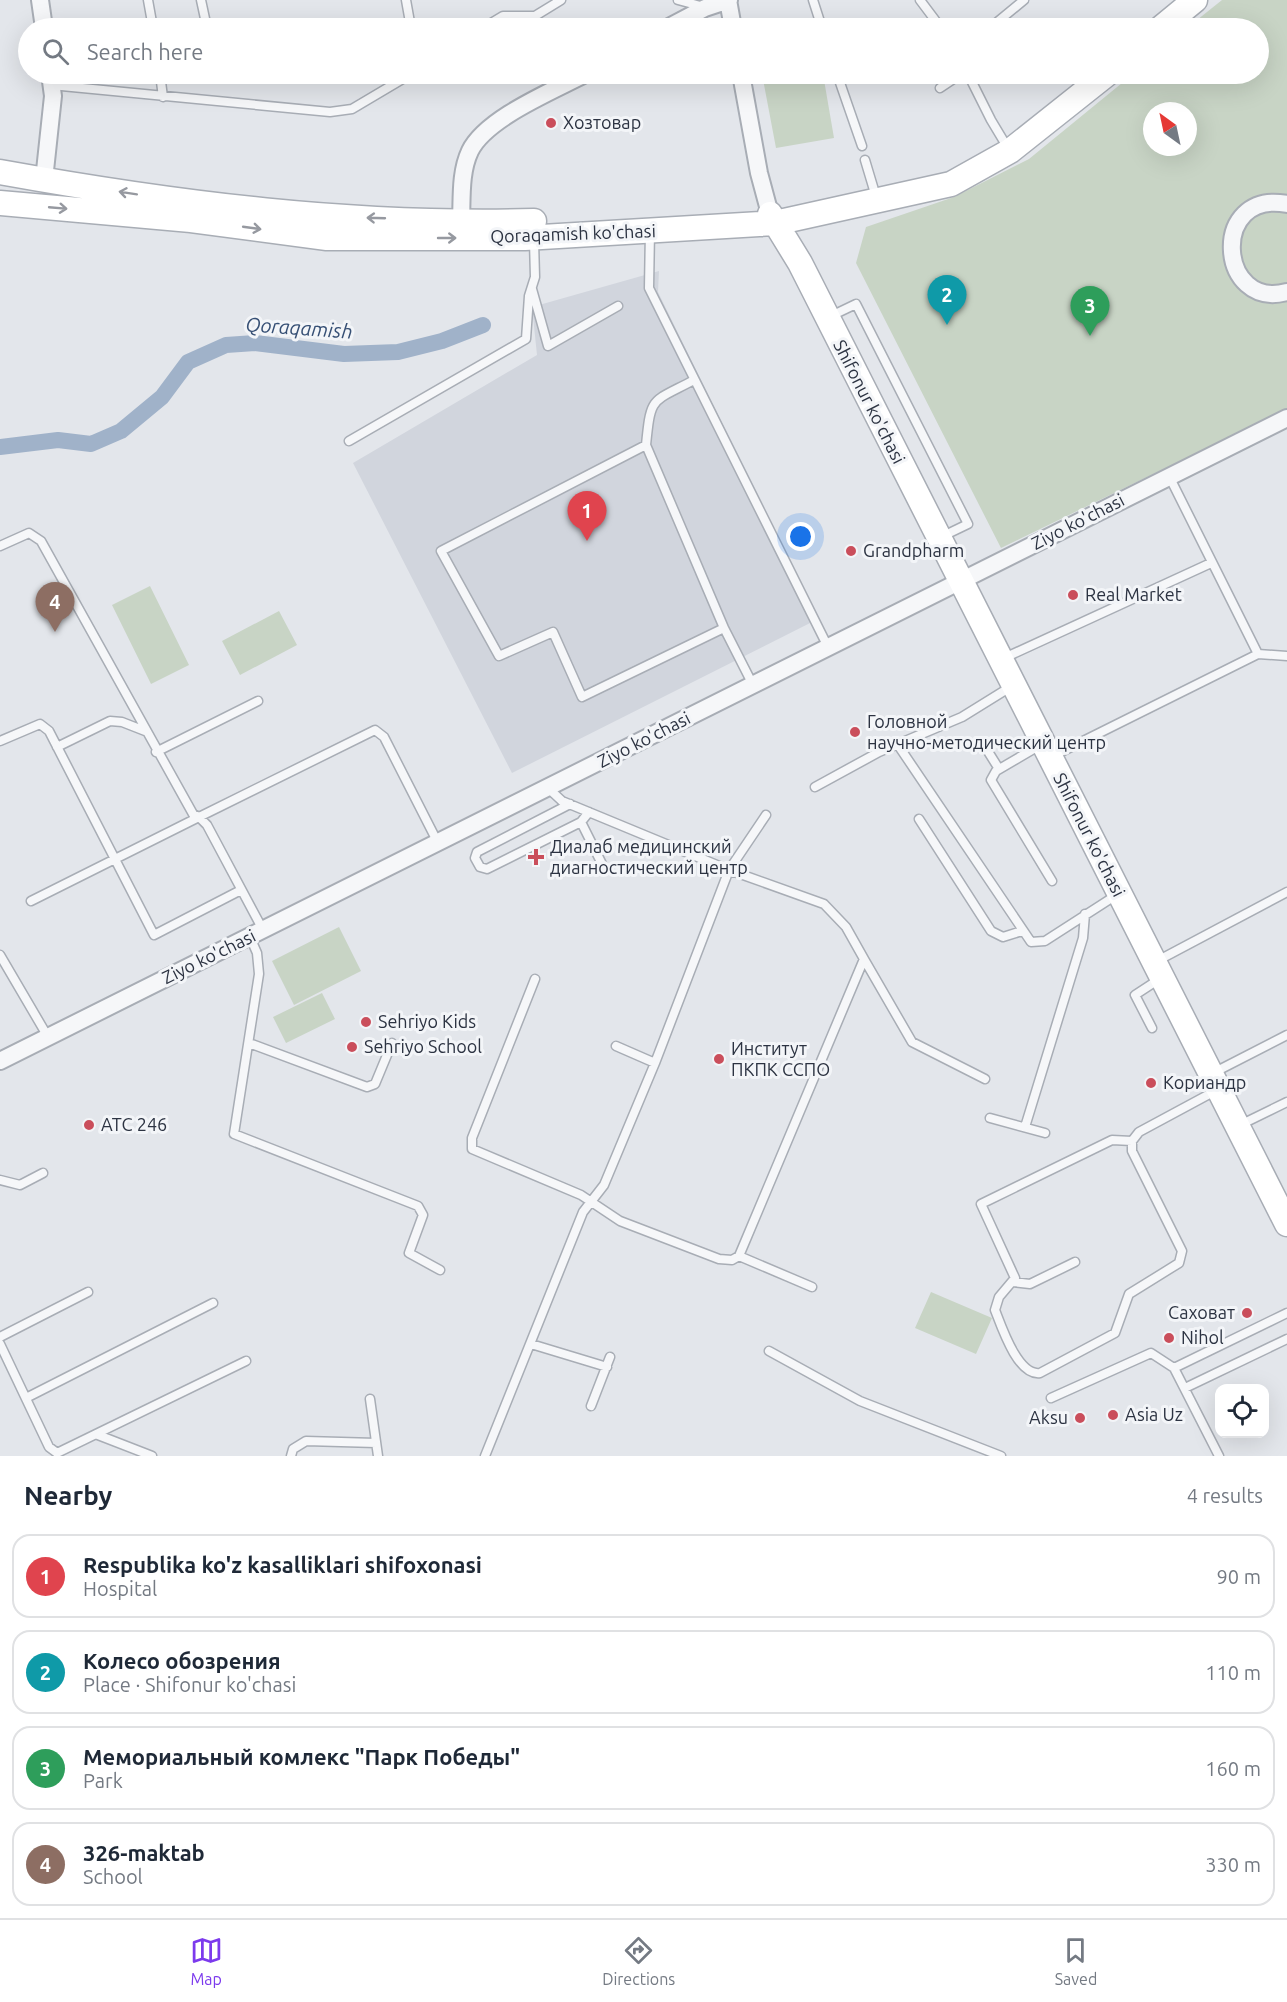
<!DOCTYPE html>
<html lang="en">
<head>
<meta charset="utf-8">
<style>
  :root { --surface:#fff; --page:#f2f2f3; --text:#1f2937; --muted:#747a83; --line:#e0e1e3; --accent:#7c3aed }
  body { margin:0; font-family:Ubuntu,sans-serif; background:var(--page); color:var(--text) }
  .controls { position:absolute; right:18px; bottom:18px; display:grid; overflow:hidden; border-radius:12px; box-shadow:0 6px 24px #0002 }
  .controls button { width:54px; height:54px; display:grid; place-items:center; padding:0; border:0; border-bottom:2px solid var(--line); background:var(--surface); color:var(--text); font:30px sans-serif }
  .compass { position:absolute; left:1143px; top:102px; width:54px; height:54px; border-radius:50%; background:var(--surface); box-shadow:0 6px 24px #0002; rotate:327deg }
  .you { position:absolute; left:801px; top:537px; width:21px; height:21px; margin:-15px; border:4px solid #fff; border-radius:50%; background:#1a73e8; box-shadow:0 0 0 9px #1a73e833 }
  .badge { display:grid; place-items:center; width:39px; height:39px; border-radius:50%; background:var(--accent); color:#fff; font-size:20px; font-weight:700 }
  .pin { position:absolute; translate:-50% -50px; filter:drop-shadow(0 2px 3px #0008) }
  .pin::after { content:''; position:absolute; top:32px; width:21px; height:18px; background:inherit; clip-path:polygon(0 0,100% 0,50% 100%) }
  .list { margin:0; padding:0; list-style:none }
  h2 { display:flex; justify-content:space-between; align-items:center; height:78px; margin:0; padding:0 24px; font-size:26px }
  h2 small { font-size:20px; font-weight:400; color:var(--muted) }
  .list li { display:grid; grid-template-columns:39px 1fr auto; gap:18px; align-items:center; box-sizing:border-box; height:84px; margin:0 12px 12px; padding:0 12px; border:2px solid var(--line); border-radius:18px }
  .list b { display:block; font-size:22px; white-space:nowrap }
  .list p { margin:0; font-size:20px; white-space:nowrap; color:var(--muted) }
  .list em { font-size:20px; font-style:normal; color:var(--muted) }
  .icon { flex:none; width:33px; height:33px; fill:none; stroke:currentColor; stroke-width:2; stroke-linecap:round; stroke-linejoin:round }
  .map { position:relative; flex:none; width:1287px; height:1456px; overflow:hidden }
  .search { position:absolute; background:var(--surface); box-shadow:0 6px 24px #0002; left:18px; right:18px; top:18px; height:66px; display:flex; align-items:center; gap:15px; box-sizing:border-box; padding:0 21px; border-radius:33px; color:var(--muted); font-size:22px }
  .sheet { height:462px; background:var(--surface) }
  nav { display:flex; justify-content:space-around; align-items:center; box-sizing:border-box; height:84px; border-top:2px solid var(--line); background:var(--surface); font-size:16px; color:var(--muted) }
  nav a { display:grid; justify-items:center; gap:3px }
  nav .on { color:var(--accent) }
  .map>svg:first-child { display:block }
  .built { fill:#d1d5dd }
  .green { fill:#c8d4c5; fill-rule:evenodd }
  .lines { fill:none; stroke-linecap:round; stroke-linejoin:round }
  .canal { stroke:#a0b2c9; stroke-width:16 }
  .lane-casing { stroke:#a8adb5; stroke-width:11 }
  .street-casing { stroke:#a8adb5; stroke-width:20 }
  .secondary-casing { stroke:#a8adb5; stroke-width:27 }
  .lane { stroke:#f6f7f9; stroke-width:8 }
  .street { stroke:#f6f7f9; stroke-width:16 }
  .secondary { stroke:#fff; stroke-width:24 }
  .oneway { stroke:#9699a0 }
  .poi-dot { fill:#ca4e5b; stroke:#f3f5f8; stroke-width:2 }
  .labels { text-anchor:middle; stroke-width:6; stroke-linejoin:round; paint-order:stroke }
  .poi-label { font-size:18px; fill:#2c3342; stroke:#f3f5f8; text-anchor:start }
  .street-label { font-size:18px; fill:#2c3342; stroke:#f3f5f8 }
  .water-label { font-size:20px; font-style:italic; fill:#375075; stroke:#f3f5f8 }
</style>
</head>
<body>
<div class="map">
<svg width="1287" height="1456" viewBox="0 0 1287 1456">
  <rect width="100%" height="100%" fill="#e3e6eb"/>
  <!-- built -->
  <path class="built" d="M659 271 658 292 818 619 512 773 353 463 537 355 532 307Z"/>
  <!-- green -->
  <path class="green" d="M1222 0H1287V409L1001 548 856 263 866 227 954 197 1029 159 1133 74H1258V28H1187ZM1152 111H1188V147H1152Z
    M762 74H823L834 138 776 148Z
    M150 586 189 665 151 684 112 605Z
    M279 611 297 645 240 675 222 641Z
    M339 927 361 971 294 1005 272 961Z
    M322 993 335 1019 286 1043 273 1017Z
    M931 1292 992 1318 976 1354 915 1328Z"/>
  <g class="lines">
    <!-- canal -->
    <path class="canal" d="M0 447 58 440 91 444 121 431 162 397 188 362 226 345 255 343 344 354 398 352 442 341 483 325"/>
    <!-- lane casing -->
    <g class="lane-casing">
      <path id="lane" d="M148 0 153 28
        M201 0 207 28
        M406 0 411 28
        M678 0 704 7
        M813 0 822 28
        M920 0 941 28
        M483 28 503 16H535L561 0
        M990 28 1024 0
        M160 74 163 97
        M837 74 862 146
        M968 74 991 120 1009 150
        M51 85 330 112 352 109 411 74
        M940 88 961 74
        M865 160 877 200
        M650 231 649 288 828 647
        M532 289 548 346 618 306
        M831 316 856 304 968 524 941 537
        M349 441 526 339 529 296 535 277 534 241
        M646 445C651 395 651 403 694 380
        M1169 476 1258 654
        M0 546 29 533 41 541 193 814 199 817 375 730 384 737 438 843
        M724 628 582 697 553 632 499 656 441 551 646 445 724 628 753 685
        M1002 659 1211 563
        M0 741 40 724 49 731 154 935 241 890
        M1042 744 996 771 991 780 1052 881
        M898 745 1031 942 1045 941 1118 894
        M984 745 999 769
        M57 747 110 721 122 722 145 731
        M156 752 258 701
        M1051 757 1258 654 1287 656
        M815 787 879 752 962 717 1012 686
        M570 804 477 852 475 858 480 867 487 869 581 822 589 812
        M919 819 991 931 1003 937 1022 931
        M581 822 603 866
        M31 901 199 817 207 825 263 930
        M250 937 257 953 259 974 234 1134 418 1206 423 1215 409 1253 440 1270
        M0 955 48 1037
        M864 959 912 1042 985 1079
        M1157 961 1287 892
        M535 979 472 1138V1149L581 1195 620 1221 719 1259 732 1260 739 1256 864 959 846 927 824 904 729 870 562 801 548 788
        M1152 1028 1135 995 1161 978
        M249 1043 367 1087 375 1084 392 1043
        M616 1046 655 1063
        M1213 1073 1287 1035
        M990 1118 1045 1133
        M1240 1125 1287 1102
        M1025 1127 1083 938 1085 914
        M1132 1141 1112 1140 981 1204 1015 1278 999 1297 995 1310C1002 1328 1018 1376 1040 1373L1115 1333 1129 1294 1179 1263 1182 1251 1132 1151V1141L1139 1132 1217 1090
        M0 1180 20 1185 43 1173
        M739 1256 812 1287
        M1013 1282 1030 1284 1075 1262
        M0 1337 88 1292
        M0 1344 49 1447 57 1453 246 1361
        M531 1344 607 1367
        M769 1351 860 1401 1001 1456
        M1174 1368 1287 1313
        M1185 1388 1287 1339
        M26 1398 213 1303
        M1051 1398 1151 1353 1174 1368 1219 1456
        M370 1399 378 1456
        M591 1406 610 1357
        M98 1435 152 1456
        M291 1456 293 1449 306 1441 376 1443
        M485 1456 583 1212 604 1185 655 1063 729 870 766 815"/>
    </g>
    <!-- street casing -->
    <g class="street-casing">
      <path id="street" d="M40 0 44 28
        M728 0 733 28
        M667 28 705 8 729 0
        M741 74 759 173 770 214
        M44 180 53 96 50 74
        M1287 204C1209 189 1218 311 1287 292
        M461 221C462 198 460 172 470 151 486 118 553 91 585 74
        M0 1061 1287 418"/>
    </g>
    <!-- secondary casing -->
    <g class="secondary-casing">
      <path id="secondary" d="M1161 28 1195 0
        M0 172C178 204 353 226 534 221
        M0 203 191 220 327 238H525L775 223 951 184 1010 151 1107 74
        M770 214 800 263 1287 1224"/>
    </g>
    <!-- lane -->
    <use href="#lane" class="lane"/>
    <!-- street -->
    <use href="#street" class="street"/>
    <!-- secondary -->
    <use href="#secondary" class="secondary"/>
  </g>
  <!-- one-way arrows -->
  <defs><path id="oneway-shaft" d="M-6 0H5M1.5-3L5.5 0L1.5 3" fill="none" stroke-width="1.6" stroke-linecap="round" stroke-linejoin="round" transform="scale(1.5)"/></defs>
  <g class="oneway">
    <use href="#oneway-shaft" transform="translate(128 193) rotate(-171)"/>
    <use href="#oneway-shaft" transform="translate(58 208) rotate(5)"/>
    <use href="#oneway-shaft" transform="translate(376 218) rotate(-178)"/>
    <use href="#oneway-shaft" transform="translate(252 228) rotate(8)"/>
    <use href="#oneway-shaft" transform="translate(447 238)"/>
  </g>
  <!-- markers -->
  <g class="poi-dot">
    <circle cx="551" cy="123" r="6"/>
    <circle cx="851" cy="551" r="6"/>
    <circle cx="1073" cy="595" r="6"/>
    <circle cx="855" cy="732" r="6"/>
    <path d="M533 848h6v6h6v6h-6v6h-6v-6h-6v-6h6z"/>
    <circle cx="366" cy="1022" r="6"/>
    <circle cx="352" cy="1047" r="6"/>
    <circle cx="719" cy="1059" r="6"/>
    <circle cx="1151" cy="1083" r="6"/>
    <circle cx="89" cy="1125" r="6"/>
    <circle cx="1247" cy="1313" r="6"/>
    <circle cx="1169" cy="1338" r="6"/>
    <circle cx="1113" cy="1415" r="6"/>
    <circle cx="1080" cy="1418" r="6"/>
  </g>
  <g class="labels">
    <!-- poi labels -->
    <g class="poi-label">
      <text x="563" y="129">Хозтовар</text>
      <text x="863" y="557">Grandpharm</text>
      <text x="1085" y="601">Real Market</text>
      <text x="867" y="728">Головной<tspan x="867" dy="21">научно-методический центр</tspan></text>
      <text x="550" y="853">Диалаб медицинский<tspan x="550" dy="21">диагностический центр</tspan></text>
      <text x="378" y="1028">Sehriyo Kids</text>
      <text x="364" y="1053">Sehriyo School</text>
      <text x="731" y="1055">Институт<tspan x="731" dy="21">ПКПК ССПО</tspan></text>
      <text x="1163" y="1089">Кориандр</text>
      <text x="101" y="1131">АТС 246</text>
      <text x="1235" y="1319" text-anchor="end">Саховат</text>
      <text x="1181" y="1344">Nihol</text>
      <text x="1125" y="1421">Asia Uz</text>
      <text x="1068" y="1424" text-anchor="end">Aksu</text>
    </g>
    <!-- street labels -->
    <g class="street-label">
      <text transform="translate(573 234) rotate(-2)" y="6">Qoraqamish ko'chasi</text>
      <text transform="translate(869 402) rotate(63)" y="6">Shifonur ko'chasi</text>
      <text transform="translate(1078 522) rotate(-27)" y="6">Ziyo ko'chasi</text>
      <text transform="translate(644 740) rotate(-27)" y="6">Ziyo ko'chasi</text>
      <text transform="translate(1089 835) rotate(63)" y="6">Shifonur ko'chasi</text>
      <text transform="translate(209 957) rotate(-26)" y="6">Ziyo ko'chasi</text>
    </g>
    <!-- water labels -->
    <g class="water-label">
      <text transform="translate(299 328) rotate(4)" y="7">Qoraqamish</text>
    </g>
  </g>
</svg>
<div class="controls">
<button><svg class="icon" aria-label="locate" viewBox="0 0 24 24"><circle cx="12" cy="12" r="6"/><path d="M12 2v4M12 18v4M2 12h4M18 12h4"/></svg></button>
</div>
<svg class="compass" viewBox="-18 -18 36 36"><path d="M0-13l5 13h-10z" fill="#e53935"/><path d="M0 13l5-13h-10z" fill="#747a83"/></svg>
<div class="you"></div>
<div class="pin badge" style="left:587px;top:541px;background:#e0444e">1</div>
<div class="pin badge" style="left:947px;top:325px;background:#0f9aa8">2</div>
<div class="pin badge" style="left:1090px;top:336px;background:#2e9e5b">3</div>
<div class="pin badge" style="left:55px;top:632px;background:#8d6e63">4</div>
<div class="search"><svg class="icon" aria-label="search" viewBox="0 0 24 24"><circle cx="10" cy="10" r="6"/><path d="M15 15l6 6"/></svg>Search here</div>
</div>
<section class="sheet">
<h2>Nearby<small>4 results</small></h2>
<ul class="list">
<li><span class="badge" style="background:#e0444e">1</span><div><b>Respublika ko'z kasalliklari shifoxonasi</b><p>Hospital</p></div><em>90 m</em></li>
<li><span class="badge" style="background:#0f9aa8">2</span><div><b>Колесо обозрения</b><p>Place · Shifonur ko'chasi</p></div><em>110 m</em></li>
<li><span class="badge" style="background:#2e9e5b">3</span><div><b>Мемориальный комлекс &quot;Парк Победы&quot;</b><p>Park</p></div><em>160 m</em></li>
<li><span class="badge" style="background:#8d6e63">4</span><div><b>326-maktab</b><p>School</p></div><em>330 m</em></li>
</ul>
</section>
<nav>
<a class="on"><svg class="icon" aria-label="map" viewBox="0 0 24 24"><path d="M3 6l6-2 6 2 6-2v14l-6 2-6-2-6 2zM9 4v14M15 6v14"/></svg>Map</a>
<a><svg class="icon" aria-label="directions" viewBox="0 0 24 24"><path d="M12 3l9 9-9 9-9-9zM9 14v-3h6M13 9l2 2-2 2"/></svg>Directions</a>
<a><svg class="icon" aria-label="saved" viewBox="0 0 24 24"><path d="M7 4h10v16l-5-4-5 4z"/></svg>Saved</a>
</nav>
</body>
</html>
